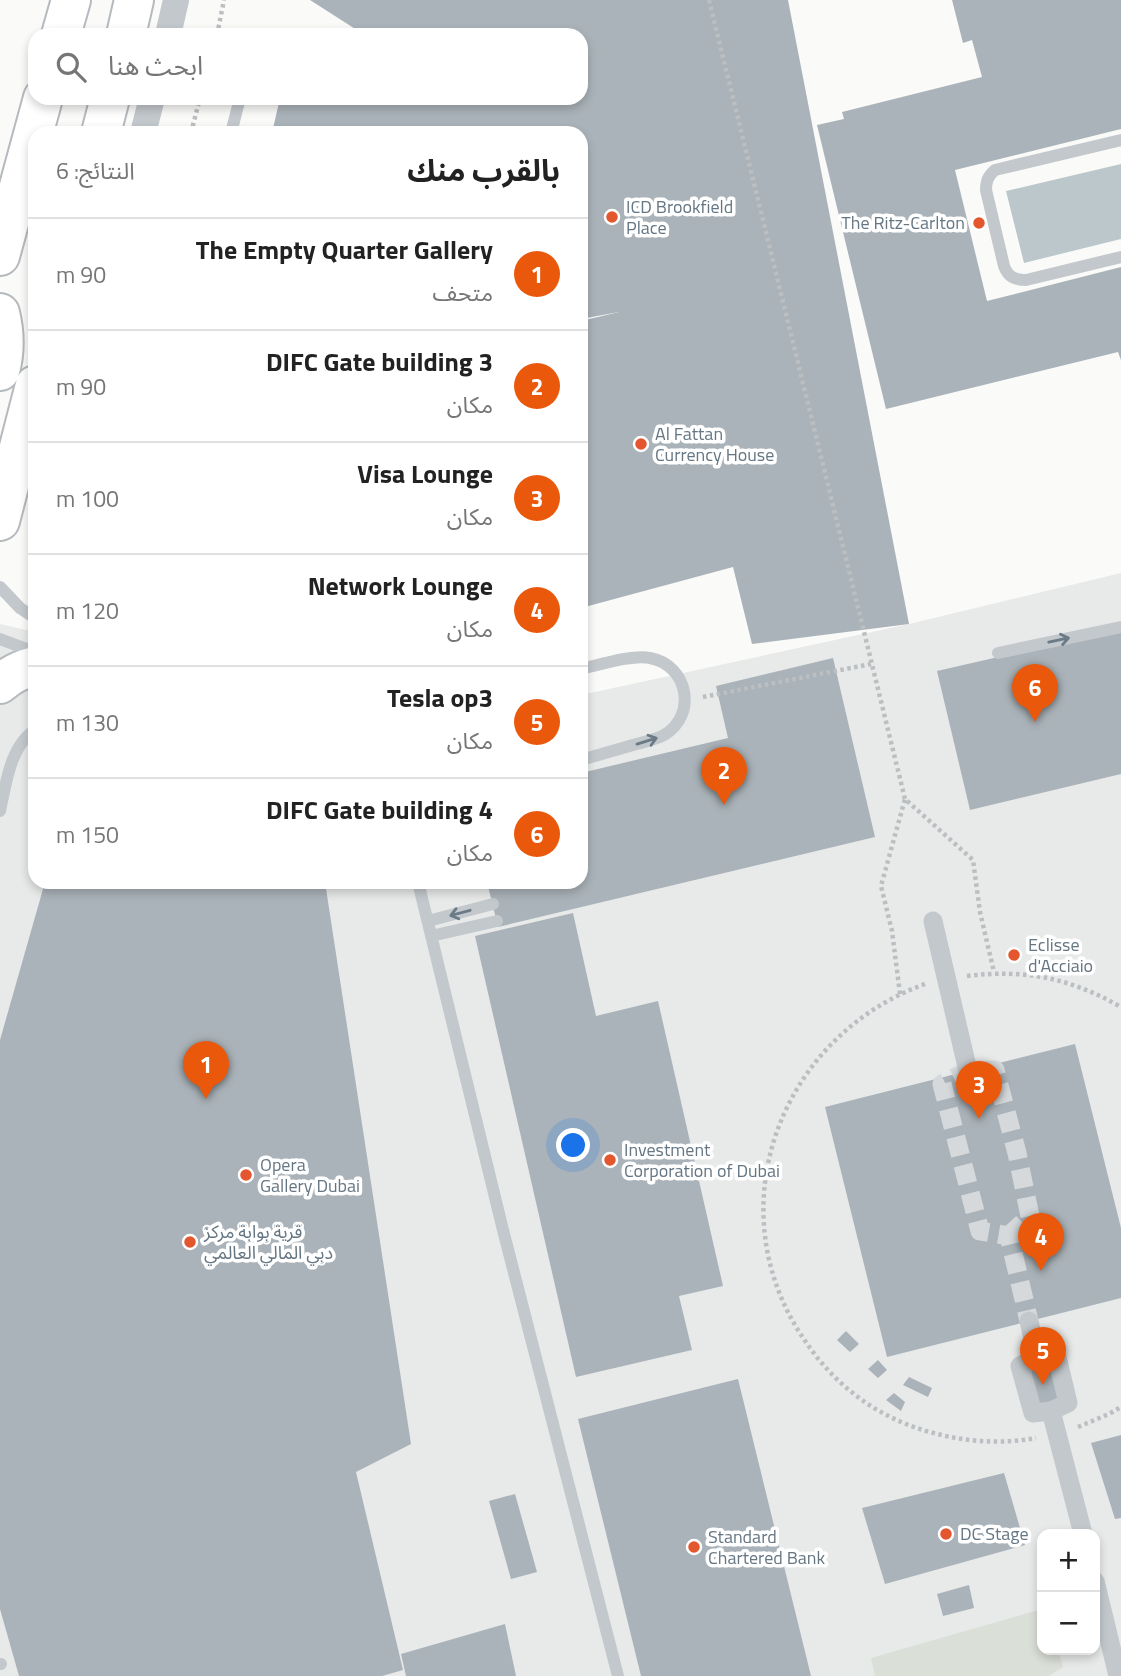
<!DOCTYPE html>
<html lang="ar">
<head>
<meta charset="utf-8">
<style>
  :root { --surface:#fff; --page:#f6f6f6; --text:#222; --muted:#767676; --line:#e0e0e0; --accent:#ea580c }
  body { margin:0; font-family:"Titillium Web","Noto Sans Arabic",sans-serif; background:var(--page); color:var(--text); direction:rtl }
  .controls { position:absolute; right:21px; bottom:21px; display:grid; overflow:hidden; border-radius:14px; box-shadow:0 4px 10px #0003 }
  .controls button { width:63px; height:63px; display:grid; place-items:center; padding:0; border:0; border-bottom:2px solid var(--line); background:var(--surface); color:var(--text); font:35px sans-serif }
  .you { position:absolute; left:574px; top:1146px; width:24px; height:24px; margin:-18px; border:5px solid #fff; border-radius:50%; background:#1a73e8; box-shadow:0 0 0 10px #1a73e833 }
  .badge { display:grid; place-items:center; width:46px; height:46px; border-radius:50%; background:var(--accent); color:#fff; font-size:23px; font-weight:700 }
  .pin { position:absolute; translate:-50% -58px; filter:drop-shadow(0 2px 4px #0008) }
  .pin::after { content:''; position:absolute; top:37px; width:24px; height:21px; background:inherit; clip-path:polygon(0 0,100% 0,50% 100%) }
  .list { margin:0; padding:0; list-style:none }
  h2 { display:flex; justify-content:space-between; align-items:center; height:91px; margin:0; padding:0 28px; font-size:30px }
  h2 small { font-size:23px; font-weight:400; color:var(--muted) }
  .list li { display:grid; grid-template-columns:46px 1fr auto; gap:21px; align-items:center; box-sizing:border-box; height:112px; padding:0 28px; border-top:2px solid var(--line) }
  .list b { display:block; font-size:26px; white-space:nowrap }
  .list p { margin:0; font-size:23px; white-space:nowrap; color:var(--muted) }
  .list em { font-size:23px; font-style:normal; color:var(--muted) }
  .icon { flex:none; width:38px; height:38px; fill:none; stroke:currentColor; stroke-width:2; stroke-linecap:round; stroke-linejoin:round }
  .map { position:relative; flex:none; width:1121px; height:1676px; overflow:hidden; direction:ltr }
  .search { position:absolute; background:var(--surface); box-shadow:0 4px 10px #0003; left:28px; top:28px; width:560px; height:77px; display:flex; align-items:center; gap:18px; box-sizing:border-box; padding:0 24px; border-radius:21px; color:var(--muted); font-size:26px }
  .panel { position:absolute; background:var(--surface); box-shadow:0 4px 10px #0003; left:28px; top:126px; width:560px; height:763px; border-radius:21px; direction:rtl }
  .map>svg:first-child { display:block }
  .built { fill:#e8e9e9; fill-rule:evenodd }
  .green { fill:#dadfd7 }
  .water { fill:#bbc7cb }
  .building { fill:#aab3b9 }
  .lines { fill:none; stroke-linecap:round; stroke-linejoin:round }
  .pedestrian-tunnel { stroke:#d5d9db; stroke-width:19; stroke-dasharray:19 10; stroke-linecap:butt }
  .primary-casing { stroke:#b5babe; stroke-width:42 }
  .path { stroke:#bbbfc2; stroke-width:4.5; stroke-dasharray:3.5 3.5; stroke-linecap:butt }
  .service { stroke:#c3c8cc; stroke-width:12 }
  .pedestrian { stroke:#c3c8cc; stroke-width:19 }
  .minor { stroke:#c3c8cc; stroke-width:26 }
  .primary { stroke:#fff; stroke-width:38 }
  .oneway { stroke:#6a7a87 }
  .poi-dot { fill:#e4572e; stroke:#fff; stroke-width:2.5 }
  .labels { text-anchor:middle; stroke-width:7; stroke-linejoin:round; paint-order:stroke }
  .poi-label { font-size:18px; fill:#657683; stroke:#fff; text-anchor:start }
</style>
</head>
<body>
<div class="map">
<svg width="1121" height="1676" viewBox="0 0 1121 1676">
  <rect width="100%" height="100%" fill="#fafaf8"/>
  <!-- built -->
  <path class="built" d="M1121 573V1676H0V624L35 632V882H581V695L909 624ZM1042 1534H1095V1650H1042Z"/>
  <!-- green -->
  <path class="green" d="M1042 1609V1650H1058L1063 1667 1049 1676H875L871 1658Z"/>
  <!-- water -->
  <path class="water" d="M1121 164V239L1024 263 1006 191Z"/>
  <!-- building -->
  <path class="building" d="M310 0H788L909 624 752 644 733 567 581 608V321L619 312 581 319V133H272L280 98H581V35H359L360 32Z
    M952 0H1121V129L955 170 987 301 1121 267V360L1118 352 886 409 817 125 844 119 842 112 982 77 972 40 963 43Z
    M1121 629V774L970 810 937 671Z
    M833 658 875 837 498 927 487 882H581V773L728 738 716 686Z
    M45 882H325L411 1444 356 1472 403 1670 382 1676H19L0 1609V1040Z
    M573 913 596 1016 658 1001 723 1286 679 1296 692 1350 576 1377 475 936Z
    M1075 1044 1121 1228V1298L887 1357 825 1107Z
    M846 1331 859 1344 850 1352 837 1340Z
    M878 1360 887 1370 878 1378 868 1369Z
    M1049 1362 1060 1403 1038 1409 1026 1368Z
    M909 1377 932 1388 928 1397 903 1385Z
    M738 1379 811 1676H641L578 1419Z
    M894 1393 905 1402 901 1411 886 1400Z
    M1121 1435V1518L1115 1519 1091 1443Z
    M1004 1473 1025 1545 885 1584 862 1508Z
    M515 1494 537 1572 511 1579 489 1501Z
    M969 1585 974 1608 943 1616 937 1594Z
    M505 1624 516 1676H406L401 1654Z"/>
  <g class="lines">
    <!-- pedestrian-tunnel -->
    <path class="pedestrian-tunnel" d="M1009 1236 1030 1216 1017 1153 995 1070 968 1071 942 1084 980 1231 1009 1236 1029 1321"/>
    <!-- primary casing -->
    <g class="primary-casing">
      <path id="primary" d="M61 35 71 0
        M126 35 134 0
        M101 133 110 98
        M0 256 43 98
        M0 313C5 333 5 352 0 371
        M0 521 35 385
        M0 684C10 675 22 669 35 666"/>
    </g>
    <!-- path -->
    <path class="path" d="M709 0 905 799
      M217 35 224 0
      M191 133 200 98
      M703 697 871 664
      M967 976C1026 969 1070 978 1121 1007
      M925 984C776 1038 714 1215 808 1345 832 1380 866 1408 906 1424 947 1440 992 1446 1036 1438
      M900 994 892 931 881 886 905 799 973 860 980 912 994 972
      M1078 1427 1109 1414 1121 1407"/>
    <!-- service -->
    <path class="service" d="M231 133 240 98
      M1121 140 995 170C988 176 986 181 986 190L1004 266C1008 277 1015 280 1026 280L1121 257
      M0 587 20 608 35 618
      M0 639 35 652
      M998 653 1121 627
      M581 669C599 665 634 654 650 658 688 665 698 715 664 735 655 740 643 742 633 745 616 750 598 755 581 760
      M0 811C6 784 10 746 35 730
      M418 882 503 1230 618 1676
      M428 921 493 904
      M431 936 497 921
      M0 1664H1"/>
    <!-- pedestrian -->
    <path class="pedestrian" d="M933 921 968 1071
      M1029 1321 1037 1357
      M1037 1357H1057L1068 1403 1051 1411 1033 1413 1020 1366Z
      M1051 1411 1083 1534
      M1095 1581 1118 1676"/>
    <!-- minor -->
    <path class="minor" d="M168 35 176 0
      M143 133 152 98"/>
    <!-- primary -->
    <use href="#primary" class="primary"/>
  </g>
  <!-- one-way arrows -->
  <defs><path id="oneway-shaft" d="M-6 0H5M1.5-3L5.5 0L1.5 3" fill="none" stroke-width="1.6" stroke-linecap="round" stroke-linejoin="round" transform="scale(1.75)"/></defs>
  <g class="oneway">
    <use href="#oneway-shaft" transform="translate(1059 640) rotate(-12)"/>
    <use href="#oneway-shaft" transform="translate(647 741) rotate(-17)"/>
    <use href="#oneway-shaft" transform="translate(460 913) rotate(165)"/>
  </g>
  <!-- markers -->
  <g class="poi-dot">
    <circle cx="612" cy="217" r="7"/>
    <circle cx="979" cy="223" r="7"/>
    <circle cx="641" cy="444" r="7"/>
    <circle cx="1014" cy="955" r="7"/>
    <circle cx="610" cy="1160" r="7"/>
    <circle cx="246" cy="1175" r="7"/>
    <circle cx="190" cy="1242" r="7"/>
    <circle cx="946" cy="1534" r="7"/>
    <circle cx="694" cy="1547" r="7"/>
  </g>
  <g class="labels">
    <!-- poi labels -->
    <g class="poi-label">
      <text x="626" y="213">ICD Brookfield<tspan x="626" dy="21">Place</tspan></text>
      <text x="965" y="229" text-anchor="end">The Ritz-Carlton</text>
      <text x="655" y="440">Al Fattan<tspan x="655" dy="21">Currency House</tspan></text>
      <text x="1028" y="951">Eclisse<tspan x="1028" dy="21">d'Acciaio</tspan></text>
      <text x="624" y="1156">Investment<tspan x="624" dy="21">Corporation of Dubai</tspan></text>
      <text x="260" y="1171">Opera<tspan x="260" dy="21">Gallery Dubai</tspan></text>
      <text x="204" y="1238">قرية بوابة مركز<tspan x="204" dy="21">دبي المالي العالمي</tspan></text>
      <text x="960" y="1540">DC Stage</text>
      <text x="708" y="1543">Standard<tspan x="708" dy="21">Chartered Bank</tspan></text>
    </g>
  </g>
</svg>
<div class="controls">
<button>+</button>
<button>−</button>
</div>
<div class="you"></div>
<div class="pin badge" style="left:206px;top:1099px">1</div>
<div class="pin badge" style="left:724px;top:805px">2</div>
<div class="pin badge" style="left:979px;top:1119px">3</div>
<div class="pin badge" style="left:1041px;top:1271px">4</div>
<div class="pin badge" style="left:1043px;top:1385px">5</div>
<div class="pin badge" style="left:1035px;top:722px">6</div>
<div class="search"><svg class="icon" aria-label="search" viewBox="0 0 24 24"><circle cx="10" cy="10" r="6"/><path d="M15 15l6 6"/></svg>ابحث هنا</div>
<section class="panel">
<h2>بالقرب منك<small>النتائج: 6</small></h2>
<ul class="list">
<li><span class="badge">1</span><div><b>The Empty Quarter Gallery</b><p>متحف</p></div><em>90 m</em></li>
<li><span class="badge">2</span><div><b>DIFC Gate building 3</b><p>مكان</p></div><em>90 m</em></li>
<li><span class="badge">3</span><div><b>Visa Lounge</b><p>مكان</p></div><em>100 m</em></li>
<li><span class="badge">4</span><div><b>Network Lounge</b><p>مكان</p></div><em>120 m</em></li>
<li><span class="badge">5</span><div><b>Tesla op3</b><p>مكان</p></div><em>130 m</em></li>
<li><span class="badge">6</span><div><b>DIFC Gate building 4</b><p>مكان</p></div><em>150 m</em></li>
</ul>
</section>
</div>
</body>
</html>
